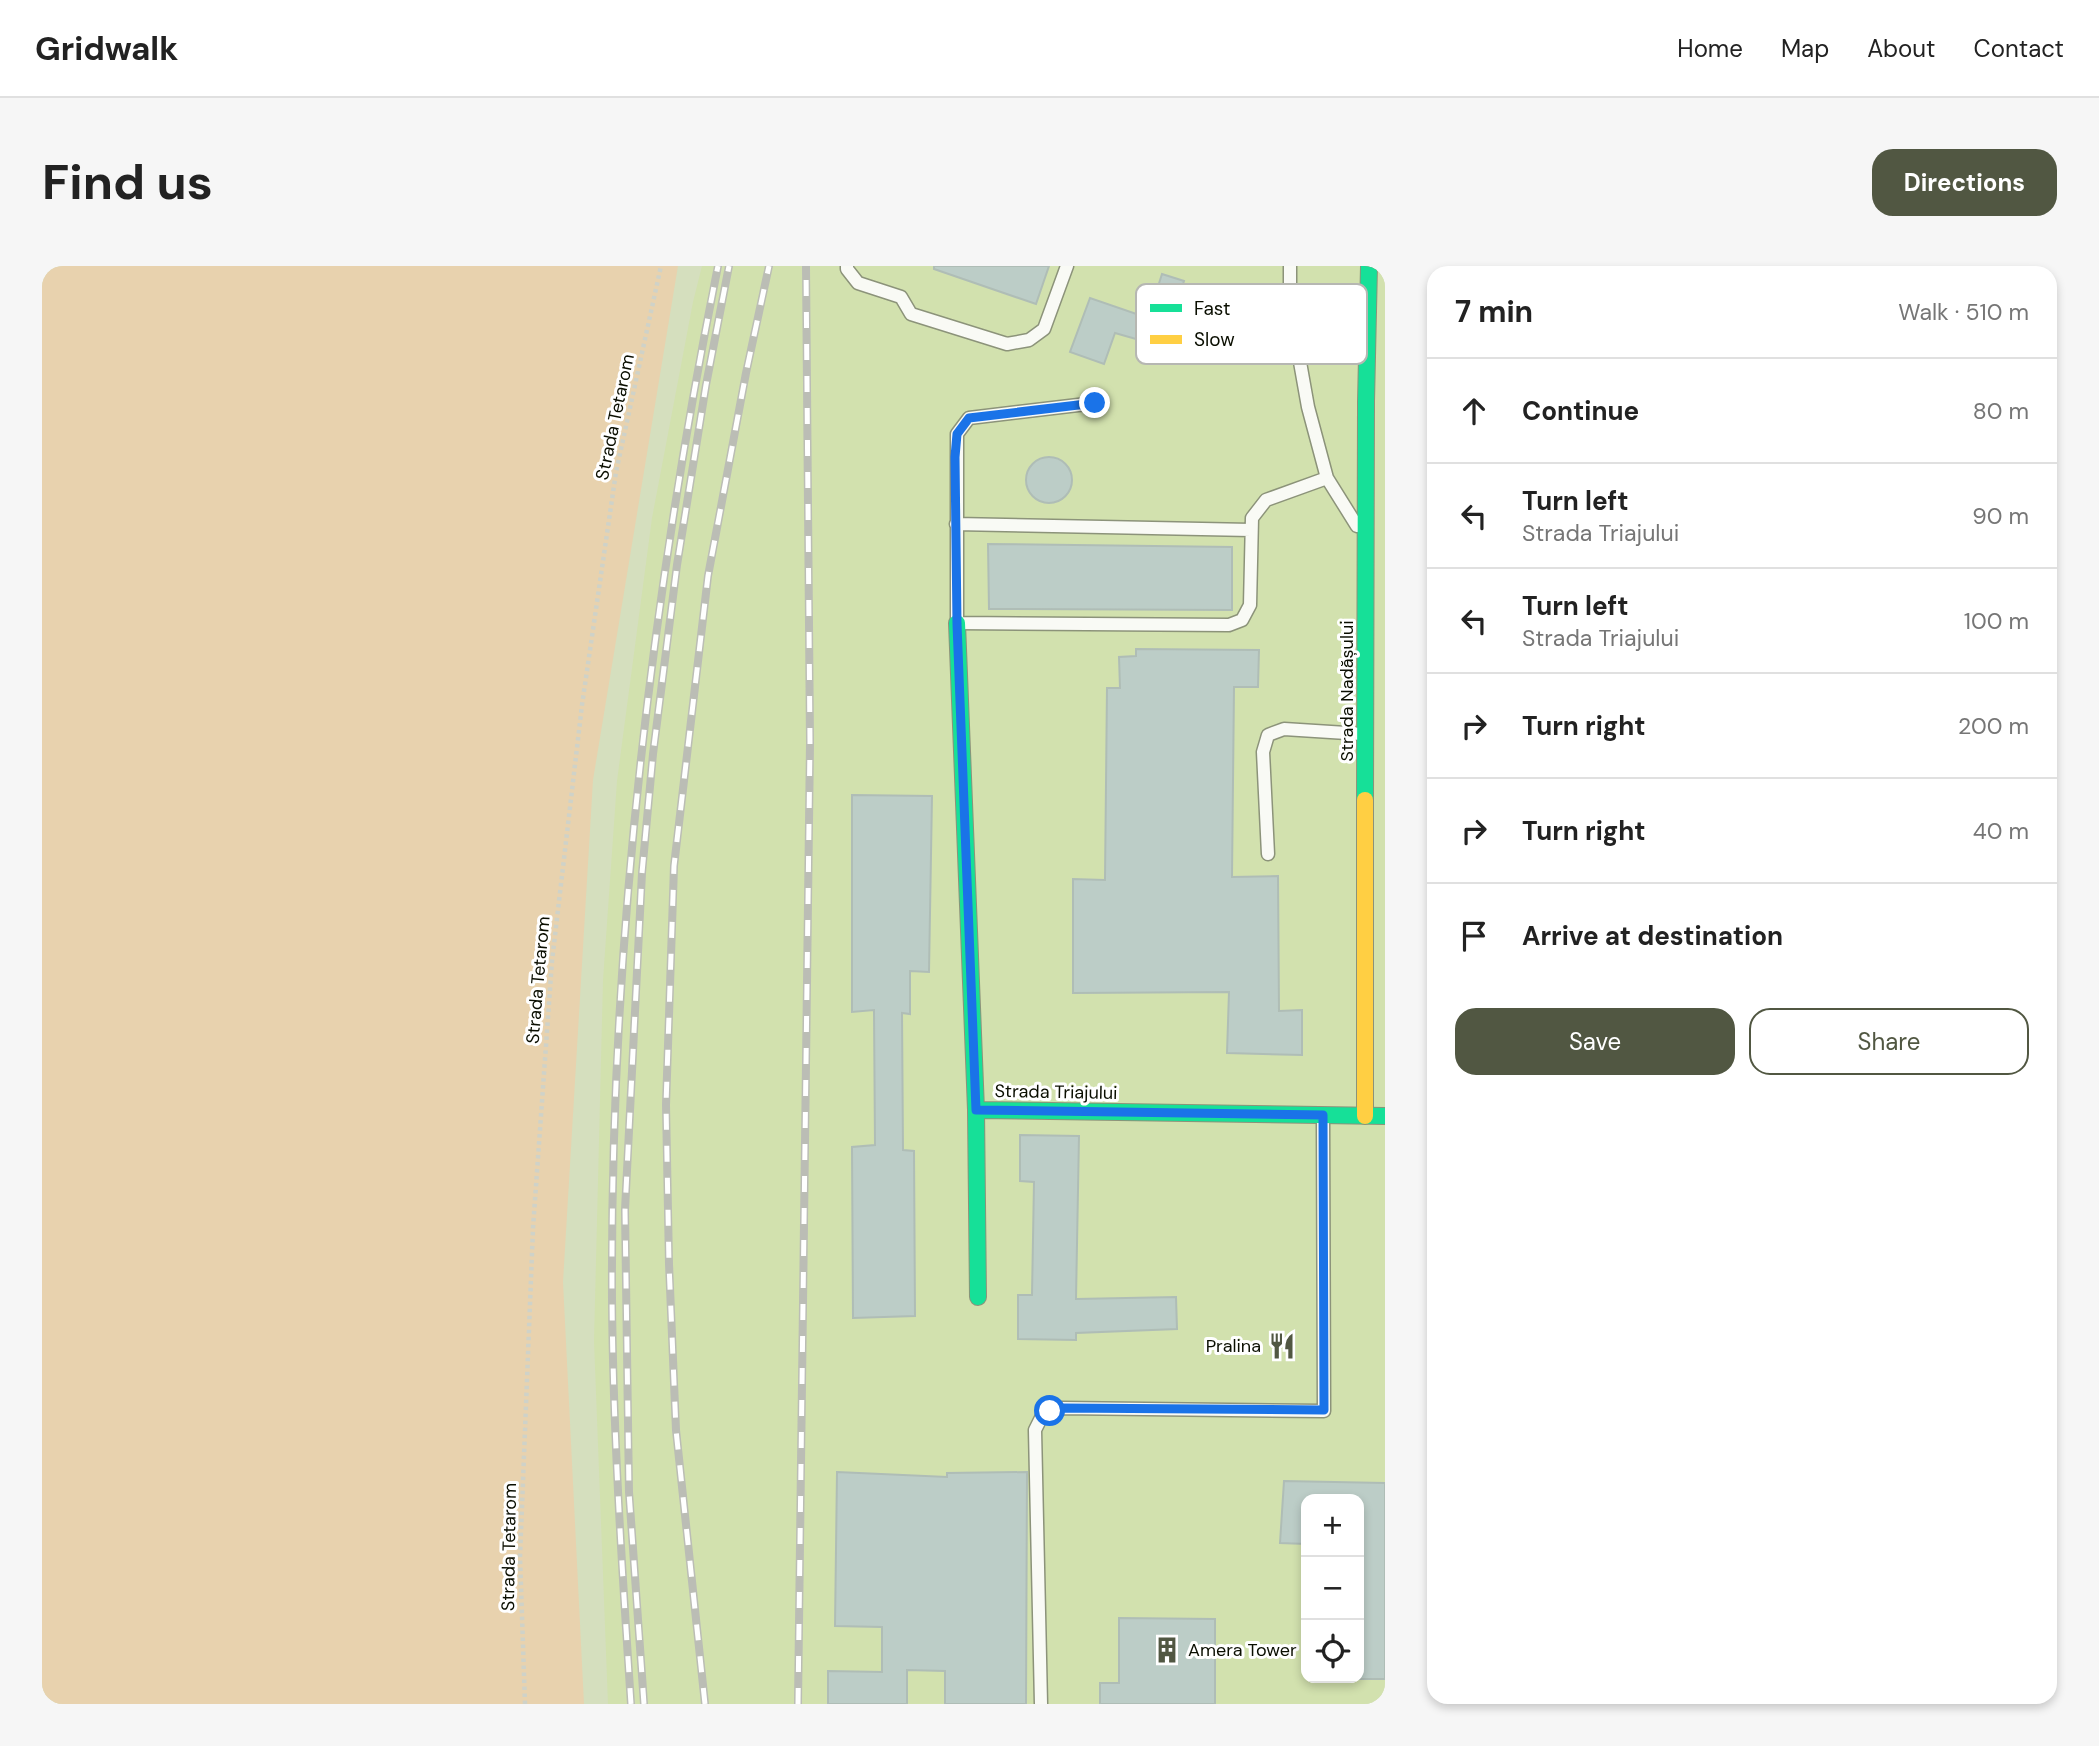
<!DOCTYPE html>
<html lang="en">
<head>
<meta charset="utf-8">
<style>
  :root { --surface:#fff; --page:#f6f6f6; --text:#222; --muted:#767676; --line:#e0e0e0; --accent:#515742 }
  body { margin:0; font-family:"DM Sans",sans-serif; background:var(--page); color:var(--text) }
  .controls { position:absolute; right:21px; bottom:21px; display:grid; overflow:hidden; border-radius:14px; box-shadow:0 4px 10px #0003 }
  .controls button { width:63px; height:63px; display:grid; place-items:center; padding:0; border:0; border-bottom:2px solid var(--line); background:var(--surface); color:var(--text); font:35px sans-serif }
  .stop { position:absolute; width:21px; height:21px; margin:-16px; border:5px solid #1a73e8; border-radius:50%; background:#fff }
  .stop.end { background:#1a73e8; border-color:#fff; box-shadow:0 2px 7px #0008 }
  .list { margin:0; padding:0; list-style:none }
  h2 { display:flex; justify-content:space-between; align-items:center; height:91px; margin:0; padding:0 28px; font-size:30px }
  h2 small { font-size:23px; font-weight:400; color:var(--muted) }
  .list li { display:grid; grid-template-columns:46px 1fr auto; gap:21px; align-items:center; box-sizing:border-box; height:105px; padding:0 28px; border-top:2px solid var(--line) }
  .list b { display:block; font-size:26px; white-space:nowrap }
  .list p { margin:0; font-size:23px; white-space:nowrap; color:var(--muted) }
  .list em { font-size:23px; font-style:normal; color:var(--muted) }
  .actions { display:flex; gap:14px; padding:21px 28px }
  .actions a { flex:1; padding:16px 0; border:2px solid var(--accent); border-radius:21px; text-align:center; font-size:24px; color:var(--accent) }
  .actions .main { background:var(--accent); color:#fff }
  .icon { flex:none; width:38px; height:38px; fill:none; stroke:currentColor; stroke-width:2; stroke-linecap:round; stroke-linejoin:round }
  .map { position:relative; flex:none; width:1343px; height:1438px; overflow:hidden; border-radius:21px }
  header { display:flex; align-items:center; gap:42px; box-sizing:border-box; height:98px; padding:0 35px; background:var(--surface); border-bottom:2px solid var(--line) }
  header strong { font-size:33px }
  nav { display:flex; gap:38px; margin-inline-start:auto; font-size:24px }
  .intro { display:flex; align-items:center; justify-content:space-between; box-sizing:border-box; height:168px; padding:0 42px }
  h1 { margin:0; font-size:49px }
  .button { padding:18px 32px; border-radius:21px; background:var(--accent); color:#fff; font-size:24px; font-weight:700 }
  main { display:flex; gap:42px; padding:0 42px }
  aside { flex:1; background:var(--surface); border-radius:21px; box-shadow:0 4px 10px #0003 }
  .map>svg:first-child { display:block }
  .built { fill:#d2e1ae; fill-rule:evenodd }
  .green { fill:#e8d2ae }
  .building { fill:#bccdc7; stroke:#afbdb6; stroke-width:2 }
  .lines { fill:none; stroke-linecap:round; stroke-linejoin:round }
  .lane-casing { stroke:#8c937a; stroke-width:15 }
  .fast-casing { stroke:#8c937a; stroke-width:18 }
  .slow-casing { stroke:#8c937a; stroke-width:18 }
  .path { stroke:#cfd2c8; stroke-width:4.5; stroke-dasharray:3.5 3.5; stroke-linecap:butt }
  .lane { stroke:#f9faf5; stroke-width:12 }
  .fast { stroke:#16e098; stroke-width:16 }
  .slow { stroke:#ffcf43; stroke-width:16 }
  .rail-casing { stroke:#bbbdb5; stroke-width:8 }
  .rail { stroke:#fff; stroke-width:5; stroke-dasharray:16; stroke-linecap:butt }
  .route { stroke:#1a73e8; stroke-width:9 }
  .labels { text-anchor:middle; stroke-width:6; stroke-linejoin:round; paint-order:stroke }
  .street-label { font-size:18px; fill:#0a0e00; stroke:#fff }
  .poi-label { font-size:18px; fill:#0a0e00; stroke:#fff; text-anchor:end }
  .key { fill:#fff; stroke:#b6b7b2; stroke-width:2 }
  .key-label { font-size:19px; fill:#0a0e00 }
</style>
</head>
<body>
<header>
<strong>Gridwalk</strong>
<nav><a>Home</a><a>Map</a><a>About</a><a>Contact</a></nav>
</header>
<div class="intro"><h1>Find us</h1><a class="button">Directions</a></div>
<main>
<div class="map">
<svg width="1343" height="1438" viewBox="0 0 1343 1438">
  <rect width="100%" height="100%" fill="#d5dfbe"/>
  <!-- built -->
  <path class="built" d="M660 0H1343V1438H566L552 1075 561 714 575 515 610 252 651 36ZM1264 1233H1317V1412H1264Z"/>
  <!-- green -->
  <path class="green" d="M0 0H636L551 514 521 1016 542 1438H0Z"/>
  <!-- building -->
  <path class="building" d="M892 0H1007L994 38 892 3Z
    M1120 8 1142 15 1122 81 1073 67 1062 98 1028 86 1048 32 1106 52Z
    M984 214a23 23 0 1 1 46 0a23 23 0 1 1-46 0Z
    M946 278 1190 281V344L947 343Z
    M1094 383 1217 384 1216 421H1192L1190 611 1236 610 1237 745 1260 744V789L1185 787 1187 726 1031 727V613L1063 614 1065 422H1078L1077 391 1094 390Z
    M810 529 890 530 887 706 868 705V748L860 747 861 884 872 885 873 1050 811 1052 810 881 833 879 832 744 810 746Z
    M978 869 1037 870 1034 1033 1134 1031 1135 1063 1034 1067V1074L976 1073V1029H990L992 916 978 915Z
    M795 1206 905 1211V1207L985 1206 984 1438H903V1405L865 1404V1438H786V1405L840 1406V1361L793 1360Z
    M1242 1215 1343 1217V1413H1317V1233H1264V1278L1238 1277Z
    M1077 1352 1173 1353V1438H1058V1417H1077Z"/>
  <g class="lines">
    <!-- lane casing -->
    <g class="lane-casing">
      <path id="lane" d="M805 0V3L816 17 859 31 869 48 965 78 987 74 1002 63 1025 0
        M1248 0V40L1266 141 1285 212 1315 260
        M1053 137 927 152 915 168V357L1187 359 1200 354 1208 339 1210 252 1224 234 1285 212
        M914 258 1209 264
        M1226 588 1221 486 1226 469 1242 463 1320 468
        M999 1438 993 1164 1000 1150 1019 1142 1282 1145 1281 850"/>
    </g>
    <!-- fast casing -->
    <g class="fast-casing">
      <path id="fast" d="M915 357 934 844
        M1323 534 1324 136 1327 0
        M936 1031 934 844 1343 850"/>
    </g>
    <!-- slow casing -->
    <g class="slow-casing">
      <path id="slow" d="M1323 850V534"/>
    </g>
    <!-- path -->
    <path class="path" d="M483 1438 478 1291 491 962 510 695 540 439 574 206 619 0"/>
    <!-- lane -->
    <use href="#lane" class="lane"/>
    <!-- fast -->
    <use href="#fast" class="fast"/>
    <!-- slow -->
    <use href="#slow" class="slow"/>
    <!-- rail casing -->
    <g class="rail-casing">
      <path id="rail" d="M589 1438C580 1303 571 1167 570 1032 568 686 608 339 676 0
        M602 1438 587 1226 583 944 600 607 611 488 635 299 664 119 687 0
        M663 1438 634 1164 627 998 624 839 632 600 666 310 704 107 727 0
        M756 1438 768 477 764 0"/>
    </g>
    <!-- rail -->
    <use href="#rail" class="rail"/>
  </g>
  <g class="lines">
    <!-- route -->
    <path class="route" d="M1008 1145 1019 1142 1282 1144 1281 849 934 844 915 358 913 191 915 168 927 152 1053 137"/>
  </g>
  <!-- icons -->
  <defs>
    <g id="restaurant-bare" transform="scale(2.1)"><path d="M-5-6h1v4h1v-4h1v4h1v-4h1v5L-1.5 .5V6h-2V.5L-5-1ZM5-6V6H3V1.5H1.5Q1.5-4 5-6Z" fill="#515742" stroke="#fff" stroke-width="2.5" paint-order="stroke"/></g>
    <g id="building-bare" transform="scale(2.1)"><path d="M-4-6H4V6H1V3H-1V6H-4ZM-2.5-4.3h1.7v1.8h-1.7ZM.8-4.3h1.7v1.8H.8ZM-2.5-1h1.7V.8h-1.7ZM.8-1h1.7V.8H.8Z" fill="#515742" stroke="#fff" stroke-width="2.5" paint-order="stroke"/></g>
  </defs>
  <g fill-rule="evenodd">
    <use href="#restaurant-bare" x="1240" y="1080"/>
    <use href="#building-bare" x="1125" y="1384"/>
  </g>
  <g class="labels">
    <!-- street labels -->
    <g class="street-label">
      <text transform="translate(573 151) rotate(-78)" y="6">Strada Tetarom</text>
      <text transform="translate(1305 425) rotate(-90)" y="6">Strada Nadășului</text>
      <text transform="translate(496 714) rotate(-85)" y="6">Strada Tetarom</text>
      <text transform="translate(1014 826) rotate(1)" y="6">Strada Triajului</text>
      <text transform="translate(467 1281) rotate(-89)" y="6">Strada Tetarom</text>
    </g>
    <!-- poi labels -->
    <g class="poi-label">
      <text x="1219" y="1086">Pralina</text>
      <text x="1146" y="1390" text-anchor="start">Amera Tower</text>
    </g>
  </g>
  <!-- legend -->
  <rect x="1094" y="18" width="231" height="80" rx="10" class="key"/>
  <rect x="1108" y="38" width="32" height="8" fill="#16e098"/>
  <rect x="1108" y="69" width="32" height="9" fill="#ffcf43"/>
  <g class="key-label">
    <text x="1152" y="49">Fast</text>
    <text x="1152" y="80">Slow</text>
  </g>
</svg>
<div class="controls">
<button>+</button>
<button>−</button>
<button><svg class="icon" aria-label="locate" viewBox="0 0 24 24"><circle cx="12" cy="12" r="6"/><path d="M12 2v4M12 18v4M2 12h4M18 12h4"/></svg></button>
</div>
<div class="stop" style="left:1008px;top:1145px"></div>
<div class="stop end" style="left:1053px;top:137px"></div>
</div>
<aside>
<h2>7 min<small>Walk · 510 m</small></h2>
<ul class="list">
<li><svg class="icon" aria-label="ahead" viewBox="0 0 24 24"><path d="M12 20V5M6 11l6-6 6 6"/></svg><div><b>Continue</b></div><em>80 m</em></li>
<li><svg class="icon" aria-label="left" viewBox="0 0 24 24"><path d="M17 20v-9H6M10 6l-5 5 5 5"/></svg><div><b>Turn left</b><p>Strada Triajului</p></div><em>90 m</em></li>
<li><svg class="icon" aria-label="left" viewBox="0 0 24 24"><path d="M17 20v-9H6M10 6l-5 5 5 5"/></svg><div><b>Turn left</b><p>Strada Triajului</p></div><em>100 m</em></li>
<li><svg class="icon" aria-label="right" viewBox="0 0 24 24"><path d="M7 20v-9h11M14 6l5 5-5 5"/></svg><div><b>Turn right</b></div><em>200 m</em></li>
<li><svg class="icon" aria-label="right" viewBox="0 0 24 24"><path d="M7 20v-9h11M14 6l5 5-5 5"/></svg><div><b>Turn right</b></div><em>40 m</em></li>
<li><svg class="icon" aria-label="arrive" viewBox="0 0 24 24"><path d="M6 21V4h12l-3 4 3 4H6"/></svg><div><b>Arrive at destination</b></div></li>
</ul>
<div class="actions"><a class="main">Save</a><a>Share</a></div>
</aside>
</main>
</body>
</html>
